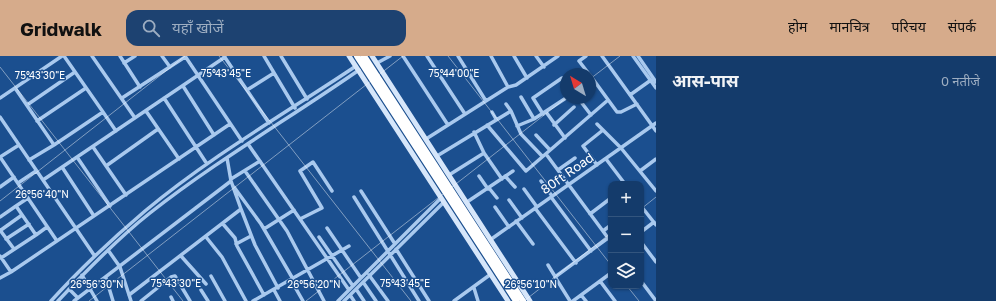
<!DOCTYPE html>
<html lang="hi">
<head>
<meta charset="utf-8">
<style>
  :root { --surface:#143b6b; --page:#1d4271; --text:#f1f3f6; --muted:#9dadc1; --line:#33557e; --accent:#d6ab8b }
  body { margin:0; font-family:"Golos Text","Noto Sans Devanagari",sans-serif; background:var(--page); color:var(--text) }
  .controls { position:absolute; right:12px; bottom:12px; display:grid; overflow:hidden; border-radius:8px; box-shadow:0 1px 3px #0004 }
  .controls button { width:36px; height:36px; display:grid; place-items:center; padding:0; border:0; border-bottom:1px solid var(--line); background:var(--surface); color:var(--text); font:20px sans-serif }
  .compass { position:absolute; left:560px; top:12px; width:36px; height:36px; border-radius:50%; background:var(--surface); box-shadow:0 1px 3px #0004; rotate:322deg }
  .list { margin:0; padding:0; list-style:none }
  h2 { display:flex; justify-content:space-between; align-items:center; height:52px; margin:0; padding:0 16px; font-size:17px }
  h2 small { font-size:13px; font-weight:400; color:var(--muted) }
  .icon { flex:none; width:22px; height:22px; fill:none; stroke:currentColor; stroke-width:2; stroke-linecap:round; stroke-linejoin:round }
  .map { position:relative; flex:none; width:656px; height:245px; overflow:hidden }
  header { display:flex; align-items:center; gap:24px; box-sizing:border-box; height:56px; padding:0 20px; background:var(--accent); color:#111 }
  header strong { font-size:19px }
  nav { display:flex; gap:22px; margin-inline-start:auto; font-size:14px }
  .search { width:280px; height:36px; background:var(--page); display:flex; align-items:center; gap:10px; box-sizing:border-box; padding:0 14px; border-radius:12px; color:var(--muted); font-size:15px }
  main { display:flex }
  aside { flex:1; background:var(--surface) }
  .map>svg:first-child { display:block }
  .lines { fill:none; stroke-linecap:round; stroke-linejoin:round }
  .street { stroke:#a9c9ee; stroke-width:3.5 }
  .secondary { stroke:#d6e6fa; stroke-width:5 }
  .highway { stroke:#fff; stroke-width:6 }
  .ticks { fill:none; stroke:#fff; stroke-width:1; stroke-opacity:0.45 }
  .labels { text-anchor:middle; stroke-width:3; stroke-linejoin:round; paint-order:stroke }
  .street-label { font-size:13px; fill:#fff; stroke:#1b4f8f }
  .ticks-label { font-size:10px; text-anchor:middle; fill:#fff; stroke:#1b4f8f; stroke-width:3; stroke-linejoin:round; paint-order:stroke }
</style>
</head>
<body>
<header>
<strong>Gridwalk</strong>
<div class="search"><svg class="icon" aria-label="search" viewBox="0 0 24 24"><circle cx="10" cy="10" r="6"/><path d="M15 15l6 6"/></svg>यहाँ खोजें</div>
<nav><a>होम</a><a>मानचित्र</a><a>परिचय</a><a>संपर्क</a></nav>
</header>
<main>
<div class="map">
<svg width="656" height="245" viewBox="0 0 656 245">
  <rect width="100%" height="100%" fill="#1b4f8f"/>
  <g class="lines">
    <!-- street -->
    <path class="street" d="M92 0 135 62
      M120 0 140 31
      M162 0 170 11
      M185 0 242 85
      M224 0 269 67
      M264 0 295 52
      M281 0 307 43
      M403 0 448 69
      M427 0 465 58
      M458 0 486 45
      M491 0 508 31
      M514 0 527 22
      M536 0 544 11
      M586 0 579 5 589 18
      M602 0 656 75
      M633 0 656 32
      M638 0 656 26
      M124 7 135 0
      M377 7 390 0
      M590 19 617 56H621L637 48
      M183 30 214 79
      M15 32 54 89 103 56 64 0
      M247 34 274 17
      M630 39 651 24
      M521 41 534 63
      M0 42 62 0
      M122 42 185 1
      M164 42 207 108
      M578 42 591 59
      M506 48 511 55
      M27 49 75 16
      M146 55 179 103
      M103 56 116 75
      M492 56 496 63
      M546 56 565 82
      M543 58 533 42 562 22 566 25
      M0 61 94 199
      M37 65 86 32
      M597 68 603 74
      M487 69 526 115 608 44
      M554 69 574 51
      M517 70 534 63 566 42
      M474 76 484 97 502 123
      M536 79 550 94
      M426 83 508 31 516 29 558 0
      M248 88 349 234
      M93 91 126 139
      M546 98 611 186
      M437 100 511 55 521 78 542 100
      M0 101 57 185
      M0 101 19 89
      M77 101 110 150
      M606 103 625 128
      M29 104 54 89
      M597 109 583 90 603 74 621 92 656 135
      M106 110 158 73
      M62 111 94 160
      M558 114 575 102
      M245 115 287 175 324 245
      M640 115 656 103
      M449 119 484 97
      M479 120 488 133
      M505 120 515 131
      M231 123 260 105
      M43 124 225 1
      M541 125 552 140
      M18 127 36 115
      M0 131 14 121
      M234 131 261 168 293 223
      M489 132 497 142
      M524 133 537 151
      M361 135 395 188
      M354 141 419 245
      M551 141 591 195
      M509 144 522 162
      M467 146 513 115
      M641 150 656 169
      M495 151 509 171
      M535 152 576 207
      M241 153 255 189 278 232
      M590 158 611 142
      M0 161 16 150
      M300 163 322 152 300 115 313 106 332 135
      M516 165 533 188
      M223 168 235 182 237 190 264 239
      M327 172 361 222
      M264 173 294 154
      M0 174 14 193
      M1 174 22 159
      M603 175 611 169
      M641 176 654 166
      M36 179 47 171
      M206 181 222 201 246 245
      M319 181 353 230
      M6 183 29 168
      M490 184 656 67
      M641 186 656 206
      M236 188 251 180
      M396 193 429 245
      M108 194 120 211 131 245
      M0 200 11 216 230 68
      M181 200 206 228
      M1 202 36 179 16 150 28 142
      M548 209 556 222
      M82 219 97 245
      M369 219 388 245
      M211 220 225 245
      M0 222 11 216
      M106 222 113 245
      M291 224 303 245
      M600 225 615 245
      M641 225 656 245
      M363 226 376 245
      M474 232 478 245
      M69 233 78 242
      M356 233 364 245
      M201 234 208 245
      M274 234 280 245
      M129 239 241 153 231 125
      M350 239 354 245
      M581 239 586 245
      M171 241 173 245
      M51 245C80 213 112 183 145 155 211 100 286 57 356 10
      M58 245C87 214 117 183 150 157 216 105 290 62 359 14
      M74 245 231 125 227 102
      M141 245 171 221 175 220 190 245
      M253 245 349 190
      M338 245 441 142
      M344 245 444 146
      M454 245 491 218
      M570 245 555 221 608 182
      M573 245 611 217"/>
    <!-- secondary -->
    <path class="secondary" d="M349 0 508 245
      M372 0 530 245"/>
    <!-- highway -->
    <path class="highway" d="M357 0 516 245
      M364 0 523 245"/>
  </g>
  <!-- ticks -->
  <path class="ticks" d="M219 0 411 245M448 0 611 209M0 11 183 245M590 23 620 0M0 145 185 0M641 153 656 141M627 230 639 245M89 245 403 0M306 245 566 42M524 245 611 177"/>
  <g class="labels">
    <!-- street labels -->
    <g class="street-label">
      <text transform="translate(567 117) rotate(-35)" y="5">80ft Road</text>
    </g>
  </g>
  <g class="ticks-label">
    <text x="226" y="21">75°43'45"E</text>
    <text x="454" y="21">75°44'00"E</text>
    <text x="40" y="23">75°43'30"E</text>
    <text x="42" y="142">26°56'40"N</text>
    <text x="176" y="231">75°43'30"E</text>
    <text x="405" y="231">75°43'45"E</text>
    <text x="97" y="232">26°56'30"N</text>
    <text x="314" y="232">26°56'20"N</text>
    <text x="531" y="232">26°56'10"N</text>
  </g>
</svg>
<div class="controls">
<button>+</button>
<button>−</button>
<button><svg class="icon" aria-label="layers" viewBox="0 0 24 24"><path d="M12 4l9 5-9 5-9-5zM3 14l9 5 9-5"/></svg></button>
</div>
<svg class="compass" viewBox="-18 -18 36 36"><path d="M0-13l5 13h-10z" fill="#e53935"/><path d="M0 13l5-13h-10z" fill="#9dadc1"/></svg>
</div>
<aside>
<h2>आस-पास<small>0 नतीजे</small></h2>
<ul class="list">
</ul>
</aside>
</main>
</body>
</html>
